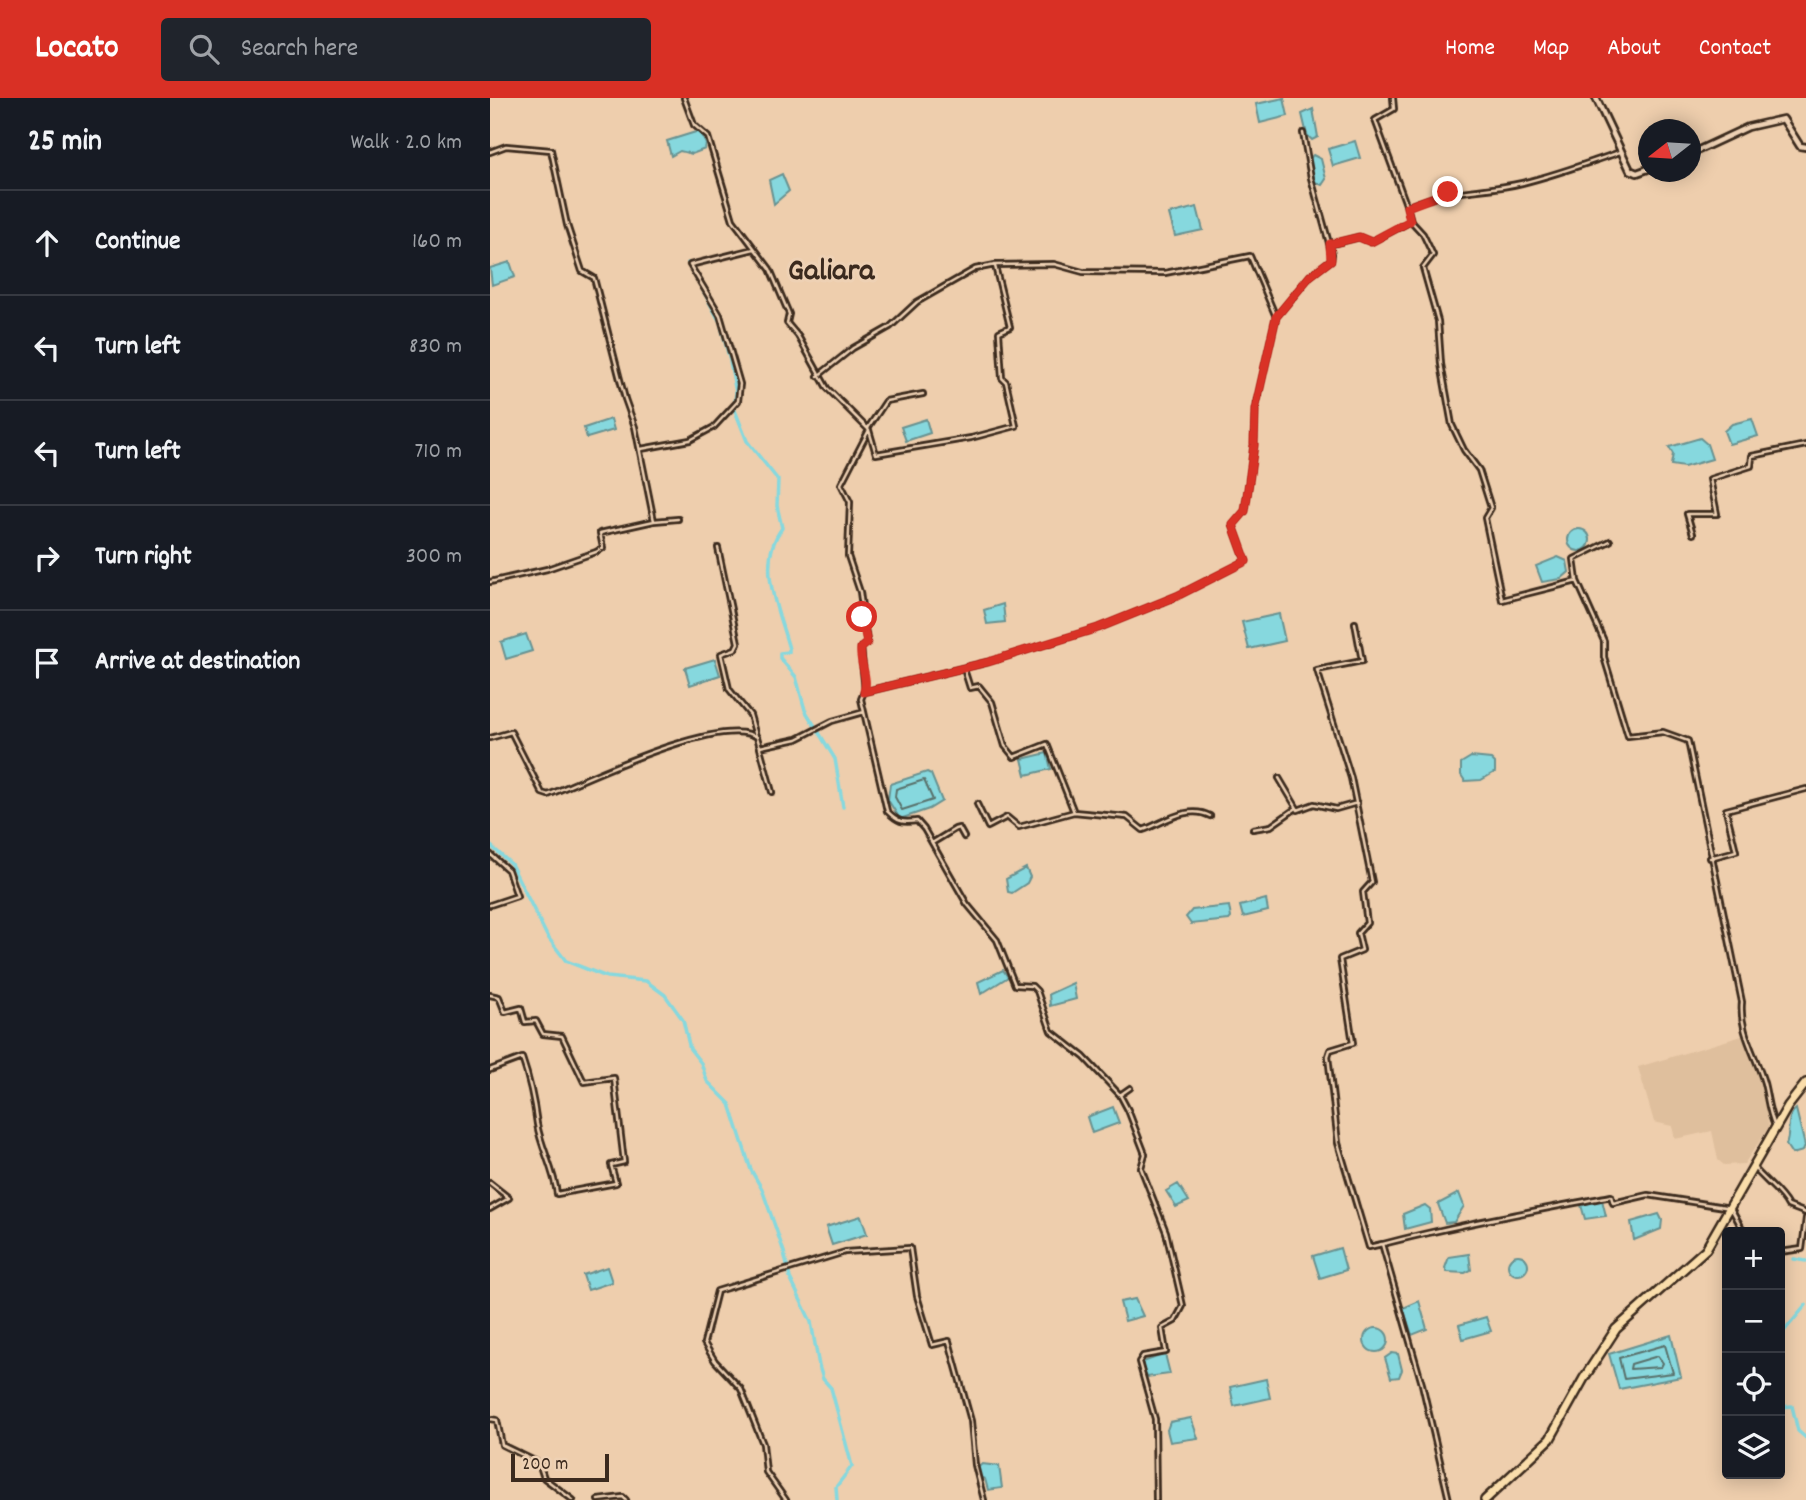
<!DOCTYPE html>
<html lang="en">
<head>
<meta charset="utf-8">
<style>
  :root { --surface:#171b24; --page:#20242c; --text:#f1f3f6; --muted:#9ea1a6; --line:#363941; --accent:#d93025 }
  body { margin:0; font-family:Dekko,sans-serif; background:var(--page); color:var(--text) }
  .controls { position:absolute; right:21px; bottom:21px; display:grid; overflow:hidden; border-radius:7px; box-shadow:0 4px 18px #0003 }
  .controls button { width:63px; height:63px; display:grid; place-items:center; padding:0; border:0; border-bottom:2px solid var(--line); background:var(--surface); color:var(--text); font:35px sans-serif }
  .compass { position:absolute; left:1148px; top:21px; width:63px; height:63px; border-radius:50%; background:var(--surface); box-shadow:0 4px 18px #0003; rotate:253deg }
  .scale { position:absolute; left:21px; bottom:18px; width:98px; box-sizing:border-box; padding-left:7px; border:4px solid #3b2a1e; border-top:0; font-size:19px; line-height:24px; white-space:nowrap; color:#3b2a1e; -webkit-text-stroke:5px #eed1b4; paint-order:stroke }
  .stop { position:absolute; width:21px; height:21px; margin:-16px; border:5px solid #d93025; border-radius:50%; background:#fff }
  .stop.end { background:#d93025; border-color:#fff; box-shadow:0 2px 7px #0008 }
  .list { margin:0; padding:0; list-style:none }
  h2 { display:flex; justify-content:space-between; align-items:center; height:91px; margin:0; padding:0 28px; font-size:30px }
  h2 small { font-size:23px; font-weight:400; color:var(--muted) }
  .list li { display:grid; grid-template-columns:46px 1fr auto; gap:21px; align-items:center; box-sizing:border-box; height:105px; padding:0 28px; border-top:2px solid var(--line) }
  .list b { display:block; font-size:26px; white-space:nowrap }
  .list em { font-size:23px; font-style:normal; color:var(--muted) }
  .icon { flex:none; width:38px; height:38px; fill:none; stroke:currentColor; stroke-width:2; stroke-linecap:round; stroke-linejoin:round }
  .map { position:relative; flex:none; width:1316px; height:1402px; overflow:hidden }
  header { display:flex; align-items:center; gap:42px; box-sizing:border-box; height:98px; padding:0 35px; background:var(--accent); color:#fff }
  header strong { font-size:33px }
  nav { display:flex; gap:38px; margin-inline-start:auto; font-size:24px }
  .search { width:490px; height:63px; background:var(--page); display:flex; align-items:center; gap:18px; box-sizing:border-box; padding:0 24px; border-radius:7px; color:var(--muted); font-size:26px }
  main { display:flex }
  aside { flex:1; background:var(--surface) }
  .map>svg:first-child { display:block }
  .built { fill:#dfbf9d }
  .water { fill:#86d8de; stroke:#689291; stroke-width:2 }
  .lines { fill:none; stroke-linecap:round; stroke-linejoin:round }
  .shore { stroke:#59706b; stroke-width:2 }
  .canal { stroke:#86d8de; stroke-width:3.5 }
  .street-casing { stroke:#3b2a1e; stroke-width:8 }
  .secondary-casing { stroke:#3b2a1e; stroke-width:10 }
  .highway-casing { stroke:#3b2a1e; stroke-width:12 }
  .street { stroke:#eed1b4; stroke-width:2.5 }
  .secondary { stroke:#eed1b4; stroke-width:4.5 }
  .highway { stroke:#faddab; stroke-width:7 }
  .route { stroke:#d93025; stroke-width:9 }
  .labels { text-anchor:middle; stroke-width:6; stroke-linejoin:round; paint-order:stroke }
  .quarter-label { font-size:32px; font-weight:bold; fill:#3b2a1e; stroke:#eed1b4 }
</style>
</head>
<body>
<header>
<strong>Locato</strong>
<div class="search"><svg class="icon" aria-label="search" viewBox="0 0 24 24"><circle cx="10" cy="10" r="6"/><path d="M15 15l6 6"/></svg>Search here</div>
<nav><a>Home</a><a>Map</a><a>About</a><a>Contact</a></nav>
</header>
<main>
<aside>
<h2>25 min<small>Walk · 2.0 km</small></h2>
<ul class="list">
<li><svg class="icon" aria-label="ahead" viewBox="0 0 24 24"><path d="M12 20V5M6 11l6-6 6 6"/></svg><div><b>Continue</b></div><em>160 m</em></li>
<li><svg class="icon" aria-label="left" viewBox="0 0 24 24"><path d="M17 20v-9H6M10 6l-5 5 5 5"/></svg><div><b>Turn left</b></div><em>830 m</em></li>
<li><svg class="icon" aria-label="left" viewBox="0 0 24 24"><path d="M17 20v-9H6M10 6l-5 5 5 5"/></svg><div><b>Turn left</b></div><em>710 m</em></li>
<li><svg class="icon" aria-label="right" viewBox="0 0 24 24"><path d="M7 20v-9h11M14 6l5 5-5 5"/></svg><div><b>Turn right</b></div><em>300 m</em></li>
<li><svg class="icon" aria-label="arrive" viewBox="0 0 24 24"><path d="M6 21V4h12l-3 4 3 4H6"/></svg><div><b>Arrive at destination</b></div></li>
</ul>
</aside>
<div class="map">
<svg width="1316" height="1402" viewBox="0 0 1316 1402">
  <rect width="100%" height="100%" fill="#eecead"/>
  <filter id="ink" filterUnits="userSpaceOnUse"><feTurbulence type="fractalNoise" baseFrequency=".0143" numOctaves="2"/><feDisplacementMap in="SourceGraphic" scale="14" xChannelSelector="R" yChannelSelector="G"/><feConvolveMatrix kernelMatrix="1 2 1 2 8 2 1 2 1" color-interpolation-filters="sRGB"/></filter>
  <g filter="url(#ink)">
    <!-- built -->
    <path class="built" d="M1252 938 1269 976 1279 1029 1254 1066 1234 1067 1228 1062 1222 1033 1185 1041 1182 1028 1164 1024 1148 969Z"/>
    <!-- water -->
    <path class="water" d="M794 0 798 18 770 25 766 6Z
      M823 11 828 39 822 42 817 37 812 16Z
      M209 33 216 46 215 51 202 56 190 53 181 58 177 43Z
      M865 43 870 60 843 68 838 51Z
      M823 57 831 61 836 81 832 87 825 84 819 62Z
      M292 76 299 93 284 106 279 82Z
      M707 109 713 132 685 138 679 116Z
      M20 164 25 179 2 187 0 170Z
      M121 321 124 332 97 340 94 330Z
      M436 321 440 335 416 343 411 329Z
      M1262 321 1268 338 1239 346 1234 333 1242 326Z
      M1210 340 1217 346 1222 361 1194 369 1181 367 1183 356 1179 349Z
      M1078 442a11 11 0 1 1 22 0a11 11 0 1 1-22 0Z
      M1068 459 1077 463 1079 474 1071 481 1052 484 1046 468Z
      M513 506 515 524 497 526 494 512Z
      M789 516 795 543 759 551 752 524Z
      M36 536 42 553 16 561 11 544Z
      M225 561 230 577 200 587 195 570Z
      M557 655 561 671 536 677 532 661Z
      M981 659 1001 661 1005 665V674L991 682 975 683 971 677V665Z
      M437 674 441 676 452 703 439 711 410 721 398 702 400 686Z
      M536 770 540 779 537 785 522 795 518 794 516 781Z
      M776 801 778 813 753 819 750 808Z
      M739 808 741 820 739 822 701 826 696 819 702 812Z
      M513 872 518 879 491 896 488 884Z
      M583 885 586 901 560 908 559 896Z
      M623 1009 629 1025 602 1035 597 1019Z
      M1306 1011 1315 1048 1313 1053 1302 1056 1296 1047C1301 1035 1295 1019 1306 1011Z
      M688 1086 699 1103 686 1109 676 1093Z
      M969 1095 974 1108 964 1124 955 1125 948 1106Z
      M1112 1102 1116 1118 1095 1121 1091 1107Z
      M935 1107 940 1111 941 1124 915 1131 913 1116Z
      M1169 1116 1172 1122 1171 1131 1144 1142 1141 1124Z
      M371 1118 377 1136 342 1147 336 1129Z
      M850 1150 856 1172 830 1180 823 1158Z
      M979 1156 981 1172 975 1175 957 1174 955 1170 959 1159Z
      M1018 1167a10 10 0 1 1 20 0a10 10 0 1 1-20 0Z
      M117 1169 122 1184 98 1192 93 1177Z
      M645 1201 653 1218 635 1223 630 1204Z
      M929 1203 937 1231 922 1237 913 1210Z
      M996 1219 1001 1233 973 1241 969 1227Z
      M874 1242a12 12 0 1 1 24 0a12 12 0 1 1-24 0Z
      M1181 1237 1191 1279 1129 1291 1119 1256Z
      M902 1255 908 1256 912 1272 909 1279 901 1280 895 1260Z
      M675 1256 680 1276 657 1279 652 1270 653 1264Z
      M776 1281 780 1300 744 1308 740 1289Z
      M701 1320 708 1340 680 1344 677 1332 680 1324Z
      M492 1366 509 1368 512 1390 498 1392 495 1381 488 1379 486 1371Z"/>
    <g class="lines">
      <!-- shore -->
      <path class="shore" d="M434 682 443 702 412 712 405 699 406 691Z
        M1175 1247 1183 1275 1134 1281 1129 1260Z
        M1168 1258 1173 1265 1171 1269 1140 1271 1141 1266Z"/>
      <!-- canal -->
      <path class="canal" d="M198 165 230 224 240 263 246 295 244 310 257 343 288 382 287 408 292 430C265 466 289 513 299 551V554L290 555V560L306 579 315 612 345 661 353 709
        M0 747 21 766 57 838 76 863 117 879 156 883 175 897 193 922 200 951 211 965 217 983 240 1006 261 1072 272 1091 294 1154 300 1180 321 1224 329 1268 333 1281 341 1290 362 1368 346 1389 347 1402
        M1304 1161 1316 1163
        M1290 1238 1316 1207
        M1290 1309 1302 1308 1308 1333 1316 1340"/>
      <!-- street casing -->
      <g class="street-casing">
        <path id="street" d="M194 0 204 27 218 39 243 122 280 171 299 216 297 225 308 238 337 290 379 332 386 356 481 340 526 328 516 284 512 280 509 234 520 229 505 168
          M903 0 904 11 885 22 917 109C959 90 990 95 1032 85 1065 77 1098 65 1130 54
          M0 54 16 48 61 52 77 127 92 173 104 180 135 301 145 329 164 423 110 435 113 450 106 454 57 471 0 484
          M921 123 933 136 943 157 933 170 948 223 951 266 962 327 974 352 989 372 1001 410 995 420 1012 502 1087 483
          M841 146 869 139 881 144 921 123 917 109
          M786 219 820 178 841 162 842 156 821 80 813 35
          M328 278 363 250 400 229 427 204 485 171 505 167 564 166 593 174 675 175 760 158 786 219 765 312 764 347 755 413 743 427 756 463 687 498 608 530 498 564 374 594 371 601 374 614
          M378 330 396 303 433 296
          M151 351 200 342 224 329 248 303 250 286 230 217 200 167 264 151
          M164 423 188 421
          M1203 436 1197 416H1227L1220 381 1261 368 1262 358 1316 347
          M1120 443 1084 461 1087 483 1114 543V559L1138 638 1173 634 1198 643 1252 904C1249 934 1266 957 1274 985 1278 1001 1278 1012 1285 1028
          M228 450 248 545 245 551 231 556 239 591 260 617 266 638
          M865 525 872 563 827 572 861 680 882 784 873 794 877 825 868 835 872 852 850 861 863 945 840 952 838 958 848 1045 879 1149 892 1146 932 1286 959 1402
          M474 571 480 590 489 588 502 604 515 648 524 659 557 646 584 714 637 719 653 732C673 725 698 706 720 718
          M375 592 371 550 377 545 370 494 358 458 360 404 351 386 379 332
          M0 640 21 634 52 695 58 697C99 680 230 617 267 639L270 649 307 641 342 623 374 614 397 713C408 724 412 725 427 723L434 731 477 806 507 842 525 887 542 888 547 893 561 933 594 959 630 997 638 1012 655 1056 651 1070 676 1134 693 1208 685 1223 672 1230 676 1254 653 1258 649 1264 665 1321 666 1402
          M270 650 282 694
          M789 680 808 712 824 706 846 711 867 705
          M487 706 498 729 517 719 529 729 584 714
          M763 731 781 728 805 711
          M442 745 465 731 469 730 474 739
          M0 756 18 772 27 798 0 807
          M1220 760 1246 753 1236 712 1316 691
          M0 897 9 899 15 914 31 910 35 924 46 923 53 936 72 938 94 984 124 980 134 1064 121 1067 126 1085 67 1096C64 1071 51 1050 47 1026 44 1003 40 983 32 960L0 972
          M630 997 640 990
          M1265 1071C1276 1084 1291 1094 1298 1108L1316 1115
          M0 1085 19 1100 0 1111
          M893 1146C969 1126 1045 1113 1121 1098L1123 1105 1158 1097 1241 1110 1254 1134
          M1290 1154 1312 1151 1316 1120
          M0 1321 7 1322 12 1347 49 1365 54 1380 83 1402
          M108 1402 133 1399 136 1402
          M296 1402 276 1374 273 1346 251 1291 225 1263 214 1245 227 1193 355 1154 420 1150 427 1198 442 1247 459 1243 481 1323 485 1367 494 1402"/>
      </g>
      <!-- secondary casing -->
      <g class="secondary-casing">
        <path id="secondary" d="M1106 0 1140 72 1147 75 1158 71
          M1200 56 1258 29 1293 21 1310 48 1316 49"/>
      </g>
      <!-- highway casing -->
      <g class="highway-casing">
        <path id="highway" d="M995 1402 1060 1341 1094 1280 1126 1231 1216 1151 1298 1008 1316 985"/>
      </g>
      <!-- street -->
      <use href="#street" class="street"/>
      <!-- secondary -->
      <use href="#secondary" class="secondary"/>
      <!-- highway -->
      <use href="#highway" class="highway"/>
    </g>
  </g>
  <g class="lines" filter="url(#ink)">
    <!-- route -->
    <path class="route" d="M372 519 377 545 371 550C369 565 379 580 374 594L498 564 608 530 687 498 756 463 743 427 755 413 764 347 765 312 786 219 820 178 841 162 840 146 869 139 881 144 920 123 917 109 958 94"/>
  </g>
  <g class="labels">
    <!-- quarter labels -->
    <g class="quarter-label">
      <text x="341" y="181">Galiara</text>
    </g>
  </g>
</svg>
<div class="controls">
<button>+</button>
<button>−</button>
<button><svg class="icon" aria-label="locate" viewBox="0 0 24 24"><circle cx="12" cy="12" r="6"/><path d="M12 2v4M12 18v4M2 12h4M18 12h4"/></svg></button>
<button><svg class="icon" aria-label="layers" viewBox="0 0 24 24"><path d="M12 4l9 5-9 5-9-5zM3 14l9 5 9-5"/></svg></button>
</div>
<svg class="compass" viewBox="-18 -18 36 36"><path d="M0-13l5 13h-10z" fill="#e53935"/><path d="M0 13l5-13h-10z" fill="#9ea1a6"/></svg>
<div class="scale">200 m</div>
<div class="stop" style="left:372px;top:519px"></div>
<div class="stop end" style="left:958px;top:94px"></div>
</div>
</main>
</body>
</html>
